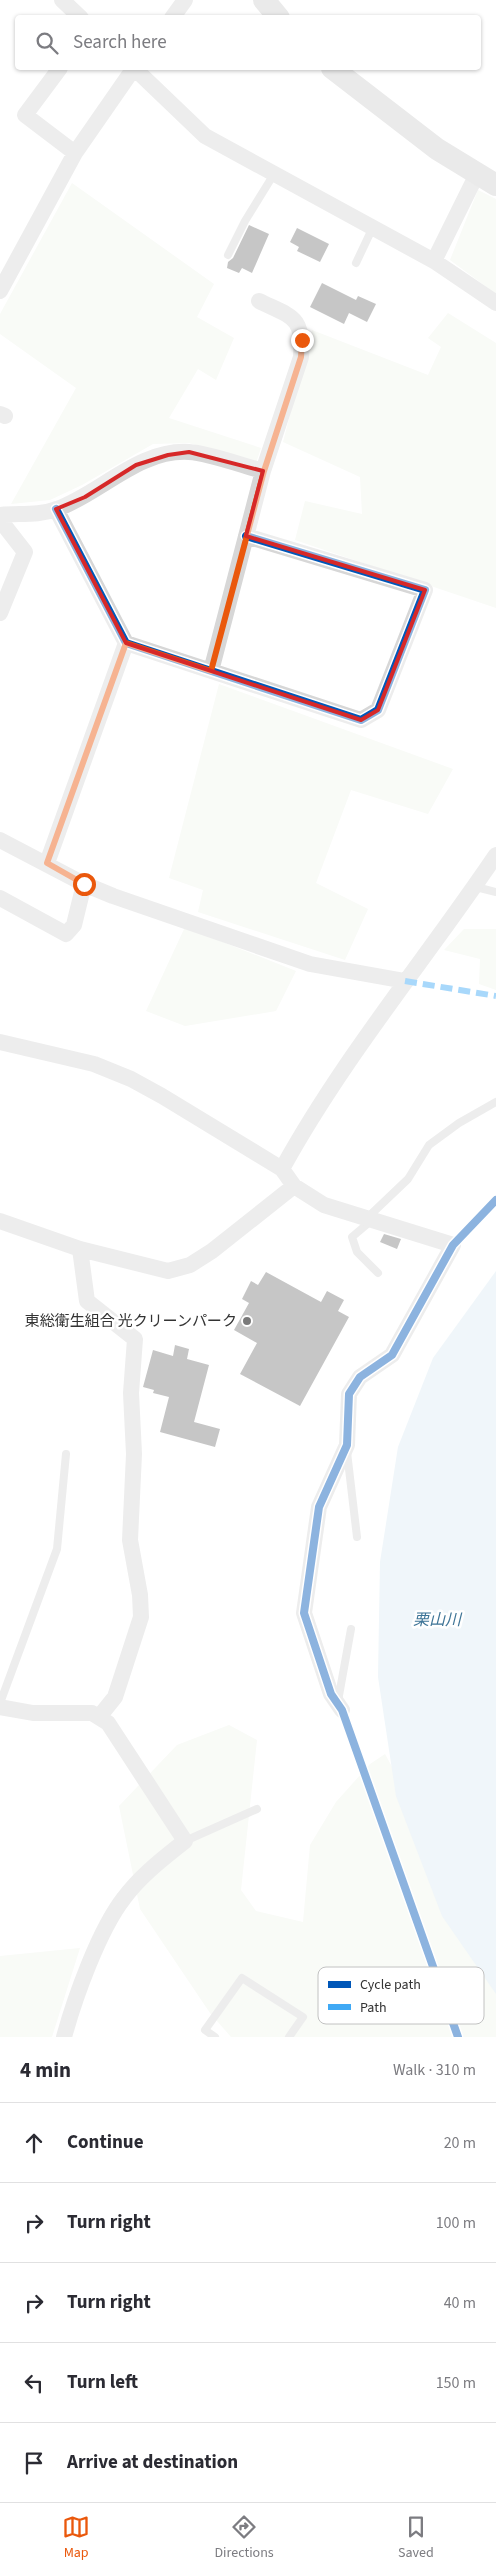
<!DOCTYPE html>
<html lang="en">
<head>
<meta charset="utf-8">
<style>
  :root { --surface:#fff; --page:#f2f2f3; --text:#2b2b33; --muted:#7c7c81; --line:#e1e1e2; --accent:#ea580c }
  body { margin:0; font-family:"Source Sans 3","Noto Sans JP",sans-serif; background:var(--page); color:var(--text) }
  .stop { position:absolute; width:15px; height:15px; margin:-11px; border:4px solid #ea580c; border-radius:50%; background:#fff }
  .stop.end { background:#ea580c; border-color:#fff; box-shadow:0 1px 5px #0008 }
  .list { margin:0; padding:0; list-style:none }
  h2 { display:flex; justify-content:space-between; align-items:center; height:65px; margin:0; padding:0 20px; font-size:21px }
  h2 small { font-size:16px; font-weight:400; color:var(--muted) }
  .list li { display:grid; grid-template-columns:32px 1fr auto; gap:15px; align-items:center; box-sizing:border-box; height:80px; padding:0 20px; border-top:1px solid var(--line) }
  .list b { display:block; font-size:19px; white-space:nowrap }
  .list em { font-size:16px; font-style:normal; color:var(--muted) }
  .icon { flex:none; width:28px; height:28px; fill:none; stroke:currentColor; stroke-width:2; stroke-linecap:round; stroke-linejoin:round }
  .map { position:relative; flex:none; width:496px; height:2037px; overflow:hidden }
  .search { position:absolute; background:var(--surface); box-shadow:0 1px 4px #0004; left:15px; right:15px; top:15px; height:55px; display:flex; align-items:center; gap:12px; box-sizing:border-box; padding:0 18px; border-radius:5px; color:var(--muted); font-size:19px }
  .sheet { height:465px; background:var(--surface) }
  nav { display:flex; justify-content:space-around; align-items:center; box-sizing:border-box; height:70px; border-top:1px solid var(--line); background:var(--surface); font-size:14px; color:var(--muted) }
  nav a { display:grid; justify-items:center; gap:2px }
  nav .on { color:var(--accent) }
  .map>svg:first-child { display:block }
  .green { fill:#f1f5ed }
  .water { fill:#ddebf3 }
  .building { fill:#818181 }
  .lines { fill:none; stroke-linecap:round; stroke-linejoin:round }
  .lane { stroke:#d7d7d7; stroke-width:8 }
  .street { stroke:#d7d7d7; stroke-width:16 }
  .secondary { stroke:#d0d0d0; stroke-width:22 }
  .quiet { stroke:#3fa9f5; stroke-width:6; stroke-dasharray:12 6; stroke-linecap:butt }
  .cycleway-casing { stroke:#fff; stroke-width:11 }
  .cycleway { stroke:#0057b8; stroke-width:8 }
  .route { stroke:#ea580c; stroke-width:6 }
  .marked { fill:none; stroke:#d62828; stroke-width:4; stroke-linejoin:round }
  .poi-dot { fill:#7a7a7a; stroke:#fff; stroke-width:2 }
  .labels { text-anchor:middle; stroke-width:5; stroke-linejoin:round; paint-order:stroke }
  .poi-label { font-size:15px; fill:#333; stroke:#fff; text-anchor:end }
  .water-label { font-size:16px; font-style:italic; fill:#3f7597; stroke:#fff }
  .key { fill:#fff; stroke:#c2c2c2; stroke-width:1 }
  .key-label { font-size:14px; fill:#333 }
</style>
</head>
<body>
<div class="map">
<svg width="496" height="2037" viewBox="0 0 496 2037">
  <rect width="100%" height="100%" fill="#fff"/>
  <!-- green -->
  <path class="green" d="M72 183 214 284 197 317 234 338 216 380 198 369 169 418 261 448 256 463 189 443 153 444 82 485 50 500 11 504 76 388 0 334V314Z
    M478 190 496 199V294L450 260Z
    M448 313 496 343V608L295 540 305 501 362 514 360 477 283 442 312 330 428 375 441 347 428 338Z
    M219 684 453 769 428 814 351 790 316 883 368 909 345 960 198 912 203 890 169 878Z
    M185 927 296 971 276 1011 185 1026 146 1011Z
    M464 929H496V990L479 984 480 959 444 950Z
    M229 1725 257 1740 241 1890 256 1911 303 1922 310 1845 336 1802 370 1764 385 1754 496 1956V2037H231L210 2013 140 1909 119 1806 177 1745Z
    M80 1948 52 2037H0V1956Z"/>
  <!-- water -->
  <path class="water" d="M496 1271V1994L442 1916 396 1796 378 1677 380 1562 398 1447 433 1358Z"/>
  <!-- building -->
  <path class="building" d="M249 225 269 234 252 273 242 268 239 273 227 268 228 262 233 258Z
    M297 228 329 244 320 262 297 251 299 247 290 242Z
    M322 283 356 300 358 296 376 304 367 322 349 313 344 324 310 307Z
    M384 1234 401 1239 397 1249 380 1242Z
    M266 1272 321 1302 327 1291 344 1300 338 1311 349 1317 300 1406 240 1374 257 1343 234 1330 249 1303 242 1299 251 1281 258 1285Z
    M175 1345 189 1349 187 1359 209 1365 194 1422 220 1429 215 1447 160 1432 169 1397 153 1393 154 1390 143 1387 153 1350 173 1356Z"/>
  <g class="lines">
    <!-- lane -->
    <path class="lane" d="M228 255 245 221 274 174
      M356 263 373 227
      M476 887 496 892
      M366 1219 408 1179 429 1145 459 1123 496 1102
      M372 1220 352 1237 357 1252 378 1273
      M347 1452 357 1537
      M338 1701 351 1629
      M0 1703 57 1549 66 1454
      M185 1841 257 1809
      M215 2037 205 2030 242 1978 303 2017 289 2037"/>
    <!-- street -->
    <path class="street" d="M62 0 81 18
      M172 18 185 0
      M60 68 25 115 75 153
      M134 68 205 136 434 261 496 303
      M434 261 477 174
      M0 291 75 153 134 68
      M0 414 5 416
      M56 509 126 643 361 720 378 710 425 590 246 536
      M0 515C20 513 37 516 57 509 101 493 139 449 189 452 208 453 244 466 263 471
      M0 520 25 552 0 613
      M211 671 263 471 301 357C304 316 292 317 259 301
      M0 840 84 884 113 896 310 964 405 981
      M47 863 126 643
      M0 898 66 934 74 925 84 884
      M0 1042 94 1064 131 1079 162 1096 282 1169 294 1186 324 1205 453 1245 392 1355 360 1377 349 1394 347 1445 319 1507 304 1613 331 1694 342 1710
      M282 1169C343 1058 425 960 496 855
      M0 1221 80 1249 168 1271 190 1265 212 1251 294 1186
      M80 1249 87 1301 135 1339 131 1393 134 1454 130 1540 140 1595 141 1617 115 1697 99 1717
      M0 1707 33 1713H92L108 1723 185 1841C164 1858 141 1875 124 1898 99 1930 75 1997 64 2037"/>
    <!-- secondary -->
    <path class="secondary" d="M264 0 279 18
      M332 68 437 149 496 185"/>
    <!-- quiet -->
    <path class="quiet" d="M405 981 496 996"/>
    <!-- cycleway casing -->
    <g class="cycleway-casing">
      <path id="cycleway" d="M56 509 126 643 361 720 378 710 425 590 246 536
        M458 2037 342 1710 331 1694 304 1613 319 1507 347 1445 349 1394 360 1377 392 1355 453 1245 496 1200"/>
    </g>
    <!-- cycleway -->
    <use href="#cycleway" class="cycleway"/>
  </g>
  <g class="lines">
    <!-- route -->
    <path class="route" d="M84 884 47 863 126 643 211 671 264 471 301 357 302 340"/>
  </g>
  <!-- marked area -->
  <path d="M0 0H496V2037H0ZM189 452 263 471 246 536 425 590 378 710 361 720 126 643 56 509 85 497 136 465 168 455Z" fill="#fff" fill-opacity=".55" fill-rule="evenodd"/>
  <path class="marked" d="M189 452 263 471 246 536 425 590 378 710 361 720 126 643 56 509 85 497 136 465 168 455Z"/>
  <!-- markers -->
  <circle class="poi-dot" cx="247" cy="1321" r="5"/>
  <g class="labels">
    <!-- poi labels -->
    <g class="poi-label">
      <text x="237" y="1326">東総衛生組合 光クリーンパーク</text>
    </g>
    <!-- water labels -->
    <g class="water-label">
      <text x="437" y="1625">栗山川</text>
    </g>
  </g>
  <!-- legend -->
  <rect x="318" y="1967" width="166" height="57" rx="8" class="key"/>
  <rect x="328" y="1981" width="23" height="7" fill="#0057b8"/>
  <rect x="328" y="2004" width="23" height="6" fill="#3fa9f5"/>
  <g class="key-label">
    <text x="360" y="1989">Cycle path</text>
    <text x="360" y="2012">Path</text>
  </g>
</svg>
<div class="stop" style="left:84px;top:884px"></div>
<div class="stop end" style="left:302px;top:340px"></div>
<div class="search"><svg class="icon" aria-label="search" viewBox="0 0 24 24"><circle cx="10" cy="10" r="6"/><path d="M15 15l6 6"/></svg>Search here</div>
</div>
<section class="sheet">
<h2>4 min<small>Walk · 310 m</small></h2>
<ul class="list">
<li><svg class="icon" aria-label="ahead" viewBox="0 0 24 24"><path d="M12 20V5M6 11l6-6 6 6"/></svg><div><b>Continue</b></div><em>20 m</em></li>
<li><svg class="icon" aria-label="right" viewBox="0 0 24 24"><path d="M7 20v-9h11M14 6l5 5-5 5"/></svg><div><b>Turn right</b></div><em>100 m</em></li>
<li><svg class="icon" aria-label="right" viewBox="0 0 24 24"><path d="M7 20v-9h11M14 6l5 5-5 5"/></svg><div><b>Turn right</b></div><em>40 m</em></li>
<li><svg class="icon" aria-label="left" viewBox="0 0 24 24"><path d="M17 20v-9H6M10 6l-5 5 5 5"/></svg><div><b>Turn left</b></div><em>150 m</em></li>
<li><svg class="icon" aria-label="arrive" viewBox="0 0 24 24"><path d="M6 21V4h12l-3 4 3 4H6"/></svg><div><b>Arrive at destination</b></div></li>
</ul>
</section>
<nav>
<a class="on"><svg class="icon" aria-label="map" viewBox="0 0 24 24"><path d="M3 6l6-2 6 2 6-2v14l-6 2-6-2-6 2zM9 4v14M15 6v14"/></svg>Map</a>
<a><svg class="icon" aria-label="directions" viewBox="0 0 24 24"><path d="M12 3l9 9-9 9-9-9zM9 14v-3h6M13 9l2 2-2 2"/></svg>Directions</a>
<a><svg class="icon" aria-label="saved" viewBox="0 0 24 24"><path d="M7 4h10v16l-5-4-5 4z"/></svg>Saved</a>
</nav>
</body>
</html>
